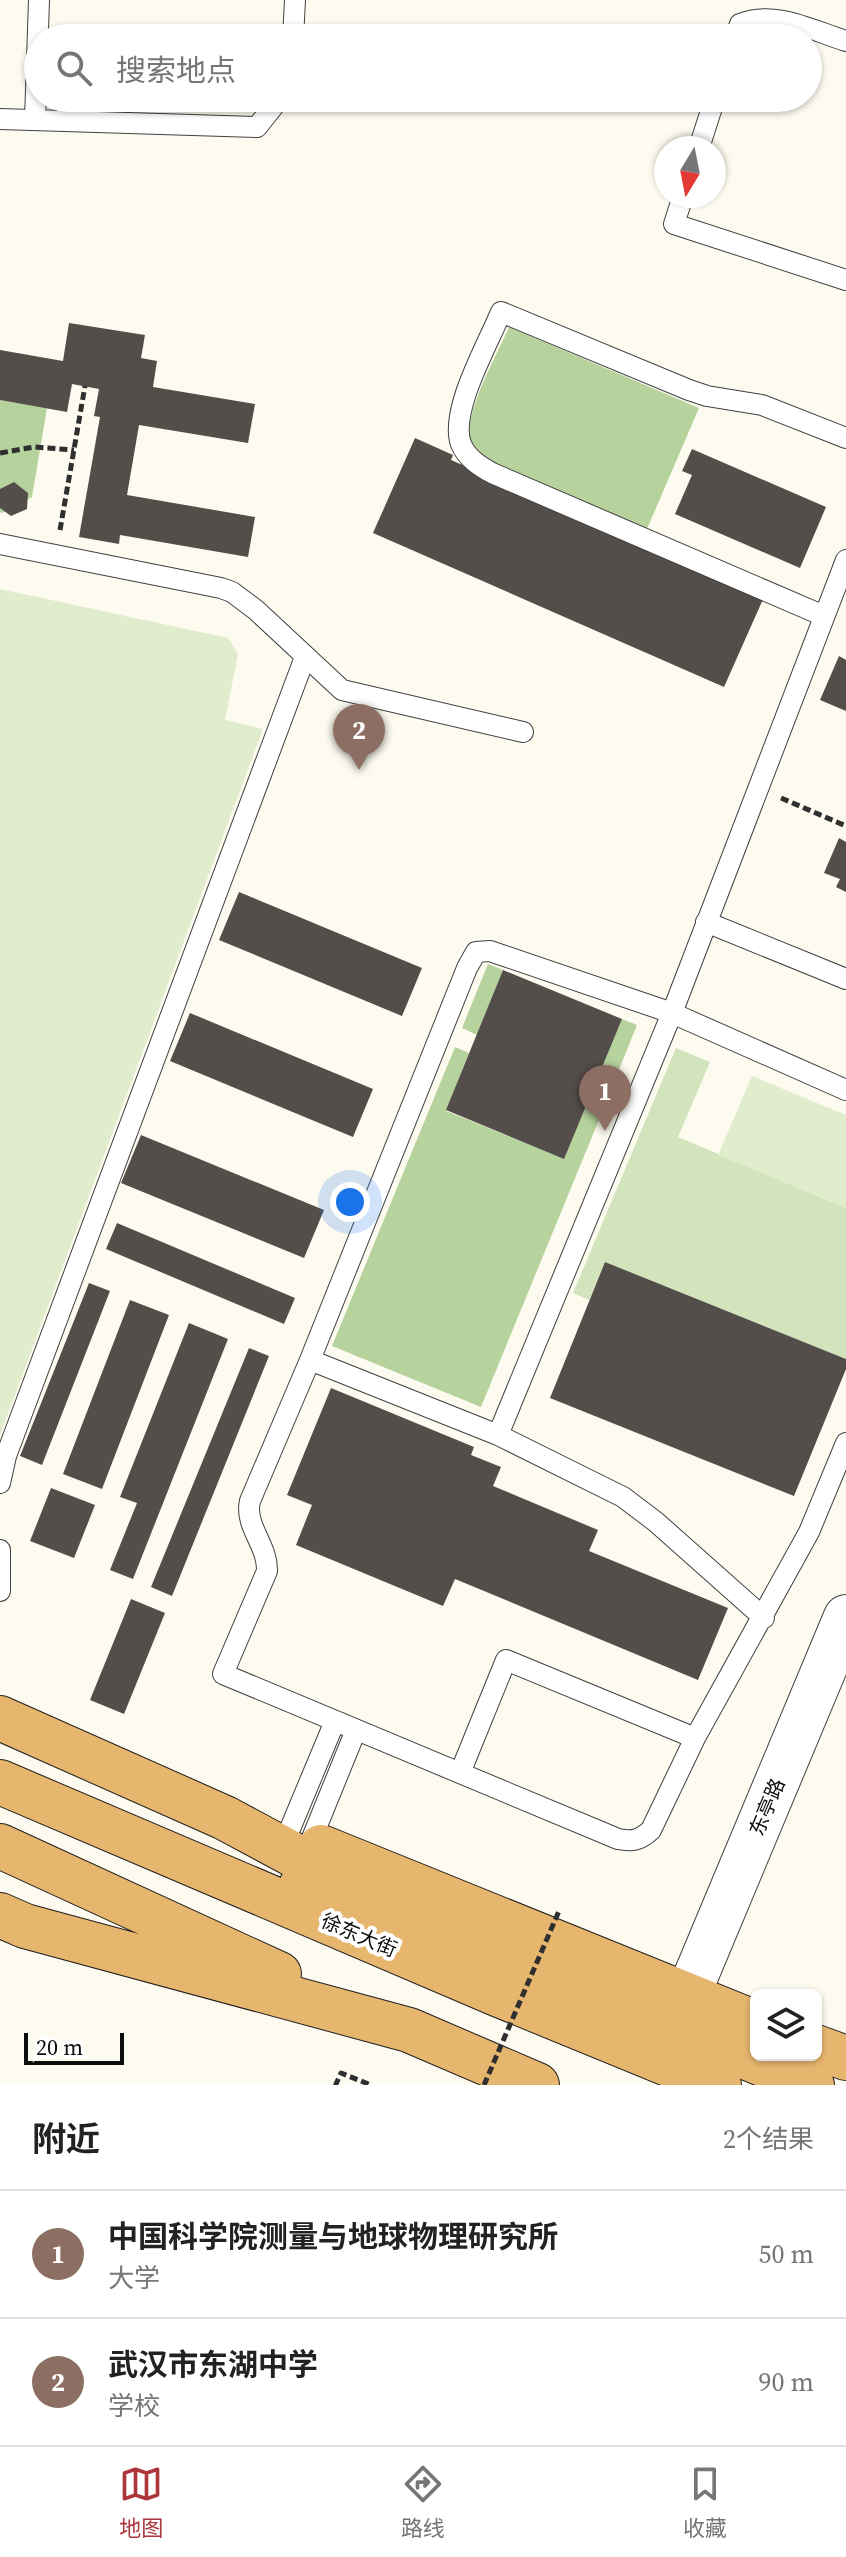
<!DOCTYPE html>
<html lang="zh">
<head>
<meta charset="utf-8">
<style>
  :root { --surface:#fff; --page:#f2f2f2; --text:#222; --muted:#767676; --line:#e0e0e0; --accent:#ac363c }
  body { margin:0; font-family:"Source Serif 4","Noto Sans SC",serif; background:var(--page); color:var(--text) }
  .controls { position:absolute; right:24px; bottom:24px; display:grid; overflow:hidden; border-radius:12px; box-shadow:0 2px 6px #0004 }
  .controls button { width:72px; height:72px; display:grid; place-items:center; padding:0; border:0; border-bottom:2px solid var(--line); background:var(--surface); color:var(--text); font:40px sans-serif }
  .compass { position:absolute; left:654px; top:136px; width:72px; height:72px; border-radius:50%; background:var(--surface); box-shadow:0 2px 6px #0004; rotate:190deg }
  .scale { position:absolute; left:24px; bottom:20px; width:100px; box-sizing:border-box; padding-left:8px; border:4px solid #0d0d0d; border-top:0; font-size:22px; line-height:28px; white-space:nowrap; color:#0d0d0d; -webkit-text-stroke:6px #fff; paint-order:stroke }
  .you { position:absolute; left:350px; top:1202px; width:28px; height:28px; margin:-20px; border:6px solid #fff; border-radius:50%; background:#1a73e8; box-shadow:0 0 0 12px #1a73e833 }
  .badge { display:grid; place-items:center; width:52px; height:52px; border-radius:50%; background:var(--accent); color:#fff; font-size:26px; font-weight:700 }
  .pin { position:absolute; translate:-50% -66px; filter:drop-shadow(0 2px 4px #0008) }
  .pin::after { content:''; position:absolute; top:42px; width:28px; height:24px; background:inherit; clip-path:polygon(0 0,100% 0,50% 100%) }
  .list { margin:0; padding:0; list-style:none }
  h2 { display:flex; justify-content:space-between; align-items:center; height:104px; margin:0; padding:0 32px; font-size:34px }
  h2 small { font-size:26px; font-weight:400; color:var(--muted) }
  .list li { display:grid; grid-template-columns:52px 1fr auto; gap:24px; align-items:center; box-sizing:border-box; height:128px; padding:0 32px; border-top:2px solid var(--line) }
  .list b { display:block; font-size:30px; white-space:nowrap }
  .list p { margin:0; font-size:26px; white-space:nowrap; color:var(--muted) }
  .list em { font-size:26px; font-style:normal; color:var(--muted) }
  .icon { flex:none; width:44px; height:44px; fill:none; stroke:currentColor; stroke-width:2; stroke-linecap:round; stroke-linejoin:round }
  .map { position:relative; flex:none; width:846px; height:2085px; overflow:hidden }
  .search { position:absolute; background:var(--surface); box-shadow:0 2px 6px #0004; left:24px; right:24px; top:24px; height:88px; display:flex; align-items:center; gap:20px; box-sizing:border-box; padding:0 28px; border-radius:44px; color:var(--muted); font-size:30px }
  .sheet { height:360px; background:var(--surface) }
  nav { display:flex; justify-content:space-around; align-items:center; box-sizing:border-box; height:112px; border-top:2px solid var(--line); background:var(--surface); font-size:22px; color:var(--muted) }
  nav a { display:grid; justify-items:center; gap:4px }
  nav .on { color:var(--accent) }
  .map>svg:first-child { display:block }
  .green { fill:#d1e4bc }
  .forest { fill:#b6d29d }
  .pitch { fill:#e1eccd }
  .building { fill:#544e4b }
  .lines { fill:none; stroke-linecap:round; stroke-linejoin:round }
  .service-casing { stroke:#404040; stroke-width:22 }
  .tertiary-casing { stroke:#404040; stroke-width:46 }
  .trunk-casing { stroke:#1e1e1e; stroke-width:46 }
  .path { stroke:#2f2f2f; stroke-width:5; stroke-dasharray:8 4; stroke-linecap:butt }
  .service { stroke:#fff; stroke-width:20 }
  .tertiary { stroke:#fff; stroke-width:44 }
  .trunk { stroke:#e6b56e; stroke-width:44 }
  .path-bridge { stroke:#2f2f2f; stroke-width:5; stroke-dasharray:8 4; stroke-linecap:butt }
  .labels { text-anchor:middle; stroke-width:8; stroke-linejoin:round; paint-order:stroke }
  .street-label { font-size:20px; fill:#0d0d0d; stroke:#fff }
</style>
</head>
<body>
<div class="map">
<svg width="846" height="2085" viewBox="0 0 846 2085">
  <rect width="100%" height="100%" fill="#fdfaef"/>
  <!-- green -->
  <path class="green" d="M676 1048 710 1062 678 1137 846 1208V1359L605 1262 589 1300 573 1293Z"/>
  <!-- forest -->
  <path class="forest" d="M509 327 699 408 647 529 485 459C479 454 472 448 470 439 464 412 498 353 509 327Z
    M0 400 47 408 32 497 2 513 0 512Z
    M488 964 503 970 477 1035 462 1028Z
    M622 1019 637 1025 612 1087 596 1080Z
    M455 1047 469 1053 446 1111 563 1158 586 1103 603 1110 481 1407 332 1346Z"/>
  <!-- pitch -->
  <path class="pitch" d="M0 589 228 638 238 654 225 720 263 729 0 1435Z
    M752 1076 846 1115V1208L718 1155Z"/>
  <!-- building -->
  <path class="building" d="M69 323 145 335 141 358 157 361 153 387 255 404 248 443 139 425 127 495 255 517 248 557 120 535 119 544 79 537 100 417 94 416 99 389 72 384 67 412 0 400V350L63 361Z
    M415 438 453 455 451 460 764 597 724 687 373 533Z
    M692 449 826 507 800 568 675 514 692 475 682 471Z
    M14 482 28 493 27 509 11 516 0 508V489Z
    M839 656 846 660V711L820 700Z
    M839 838 846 842V892L836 887 840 879 824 873Z
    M239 892 422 968 402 1016 219 940Z
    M503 970 622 1019 564 1159 446 1110Z
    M190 1013 373 1089 353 1137 170 1061Z
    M141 1135 324 1210 304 1258 121 1183Z
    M117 1223 295 1298 284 1324 106 1249Z
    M605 1262 846 1359V1369L794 1496 550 1398Z
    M89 1283 110 1291 42 1465 20 1456Z
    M130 1300 169 1315 102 1489 63 1474Z
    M189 1323 228 1339 133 1579 110 1570 137 1503 120 1497Z
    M249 1348 269 1356 172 1596 151 1587Z
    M331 1388 474 1447 471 1455 501 1467 493 1486 598 1530 589 1551 728 1608 698 1680 455 1579 443 1606 296 1545 312 1505 287 1495Z
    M51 1488 95 1505 74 1558 30 1541Z
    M131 1599 165 1613 124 1714 90 1700Z"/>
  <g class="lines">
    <!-- service casing -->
    <g class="service-casing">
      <path id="service" d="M293 38 295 0
        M735 38 740 24C775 10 811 30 846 41
        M0 119 257 127 280 98
        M35 120 39 0
        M699 148 715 98
        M683 196 674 224 846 280
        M0 544 221 588 232 592 256 610 342 690 523 732
        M824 616 492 473C479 466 467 458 461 444 449 411 488 344 501 312L689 390 707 396 762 405 846 438
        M706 922 846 979
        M846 1090 672 1013 490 951 476 952 467 968 310 1360 250 1501C244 1526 268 1545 267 1571L223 1674 618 1839C633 1842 640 1840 651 1830L695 1738 809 1532 846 1443
        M310 1360 498 1435 623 1497 656 1522 764 1618
        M498 1435 672 1013 846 560
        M0 1483 6 1456 305 657
        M0 1550V1591
        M460 1773 506 1660 695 1738
        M287 1836 335 1721
        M310 1843 356 1730"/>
    </g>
    <!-- tertiary casing -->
    <g class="tertiary-casing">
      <path id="tertiary" d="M687 1997 846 1617"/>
    </g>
    <!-- trunk casing -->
    <g class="trunk-casing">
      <path id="trunk" d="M0 1718 225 1818 348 1884
        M0 1782 497 1994 719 2085
        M0 1846 279 1974
        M321 1847 756 2023
        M301 1886 403 1913 812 2085
        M0 1915 25 1926 409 2030 537 2085
        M816 2047 846 2058"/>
    </g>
    <!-- path -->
    <path class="path" d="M0 453 34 447 74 450
      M60 530 85 386
      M781 798 846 826
      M338 2085 336 2084 341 2073 371 2085"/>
    <!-- service -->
    <use href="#service" class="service"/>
    <!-- tertiary -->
    <use href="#tertiary" class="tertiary"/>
    <!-- trunk -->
    <use href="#trunk" class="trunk"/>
    <!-- path-bridge -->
    <path class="path-bridge" d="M484 2085 559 1911"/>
  </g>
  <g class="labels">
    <!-- street labels -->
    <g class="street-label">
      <text transform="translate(767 1807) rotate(-67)" y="7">东亭路</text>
      <text transform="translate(359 1935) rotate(23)" y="7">徐东大街</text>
    </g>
  </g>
</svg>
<div class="controls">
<button><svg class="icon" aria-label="layers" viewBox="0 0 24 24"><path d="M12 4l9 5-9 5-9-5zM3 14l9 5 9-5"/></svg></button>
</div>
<svg class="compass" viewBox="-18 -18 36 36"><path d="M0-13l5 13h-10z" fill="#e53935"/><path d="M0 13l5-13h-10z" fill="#767676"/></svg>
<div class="scale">20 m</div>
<div class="you"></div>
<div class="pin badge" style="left:605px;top:1131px;background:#8d6e63">1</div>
<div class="pin badge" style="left:359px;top:770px;background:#8d6e63">2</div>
<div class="search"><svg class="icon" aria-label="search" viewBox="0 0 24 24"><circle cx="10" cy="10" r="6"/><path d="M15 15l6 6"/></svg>搜索地点</div>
</div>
<section class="sheet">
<h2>附近<small>2个结果</small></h2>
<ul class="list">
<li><span class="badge" style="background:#8d6e63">1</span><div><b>中国科学院测量与地球物理研究所</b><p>大学</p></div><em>50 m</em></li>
<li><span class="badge" style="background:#8d6e63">2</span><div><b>武汉市东湖中学</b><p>学校</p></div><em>90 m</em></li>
</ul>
</section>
<nav>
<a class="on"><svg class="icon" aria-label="map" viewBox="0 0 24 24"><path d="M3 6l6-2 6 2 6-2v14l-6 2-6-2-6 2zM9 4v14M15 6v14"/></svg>地图</a>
<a><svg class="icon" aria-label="directions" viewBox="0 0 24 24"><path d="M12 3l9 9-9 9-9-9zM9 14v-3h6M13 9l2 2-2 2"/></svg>路线</a>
<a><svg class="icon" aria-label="saved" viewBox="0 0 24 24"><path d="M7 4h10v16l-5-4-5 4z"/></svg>收藏</a>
</nav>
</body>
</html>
